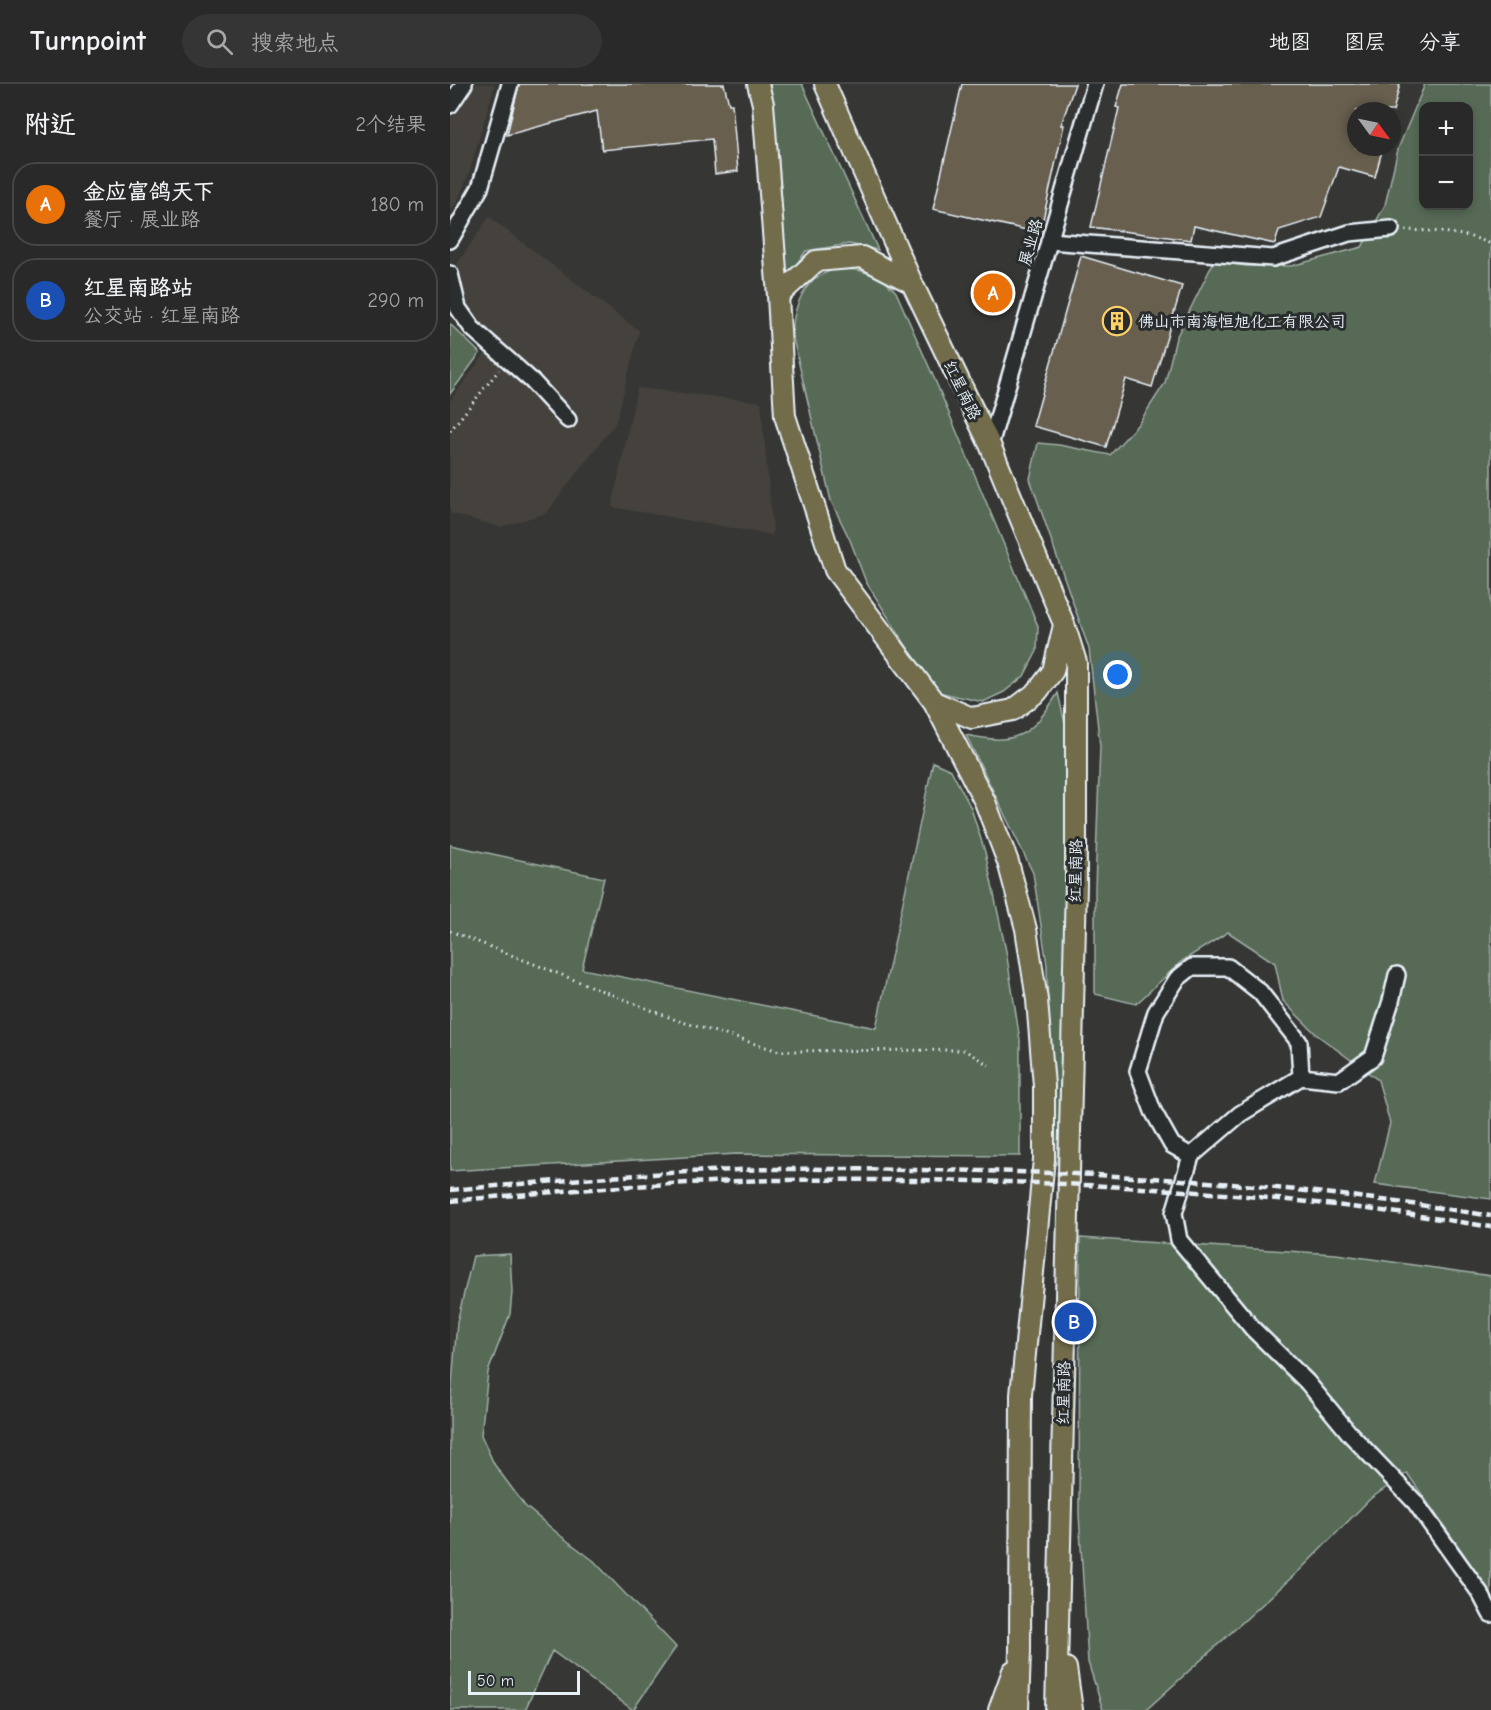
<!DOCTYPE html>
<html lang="zh">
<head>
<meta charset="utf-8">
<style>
  :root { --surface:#282928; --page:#343534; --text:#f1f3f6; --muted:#a5a6a8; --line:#444545; --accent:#bca0f2 }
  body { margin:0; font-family:"Comic Neue","LXGW WenKai TC",sans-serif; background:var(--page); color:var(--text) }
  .controls { position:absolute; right:18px; top:18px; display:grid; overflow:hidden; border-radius:12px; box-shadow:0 3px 9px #0003 }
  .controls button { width:54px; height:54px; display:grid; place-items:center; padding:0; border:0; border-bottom:2px solid var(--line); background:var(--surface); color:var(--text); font:30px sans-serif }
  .compass { position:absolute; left:897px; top:18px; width:54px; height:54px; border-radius:50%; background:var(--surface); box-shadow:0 3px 9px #0003; rotate:123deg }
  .scale { position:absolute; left:18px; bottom:15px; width:112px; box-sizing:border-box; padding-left:6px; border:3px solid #e8f1f8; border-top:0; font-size:16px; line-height:21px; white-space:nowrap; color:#e8f1f8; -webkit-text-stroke:4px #2a2d2e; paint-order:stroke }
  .you { position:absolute; left:668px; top:591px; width:21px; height:21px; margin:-15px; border:4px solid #fff; border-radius:50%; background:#1a73e8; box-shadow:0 0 0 9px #1a73e833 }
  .badge { display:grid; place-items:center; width:39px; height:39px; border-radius:50%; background:var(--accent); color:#fff; font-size:20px; font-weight:700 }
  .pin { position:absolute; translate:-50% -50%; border:3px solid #fff; box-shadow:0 2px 6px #0006 }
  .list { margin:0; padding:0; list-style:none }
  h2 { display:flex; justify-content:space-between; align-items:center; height:78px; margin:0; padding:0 24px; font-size:26px }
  h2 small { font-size:20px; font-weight:400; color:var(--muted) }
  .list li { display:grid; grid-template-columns:39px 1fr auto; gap:18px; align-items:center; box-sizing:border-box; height:84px; margin:0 12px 12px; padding:0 12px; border:2px solid var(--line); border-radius:24px }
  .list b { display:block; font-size:22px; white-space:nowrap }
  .list p { margin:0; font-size:20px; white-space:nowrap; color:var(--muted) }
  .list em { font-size:20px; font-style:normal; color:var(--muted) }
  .icon { flex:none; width:33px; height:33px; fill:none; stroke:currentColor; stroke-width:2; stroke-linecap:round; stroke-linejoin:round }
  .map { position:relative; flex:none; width:1041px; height:1626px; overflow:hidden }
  header { display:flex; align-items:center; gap:36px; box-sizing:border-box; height:84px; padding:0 30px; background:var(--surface); border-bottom:2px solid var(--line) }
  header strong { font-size:28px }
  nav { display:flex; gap:33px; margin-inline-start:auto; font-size:21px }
  .search { width:420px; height:54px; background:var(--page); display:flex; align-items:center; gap:15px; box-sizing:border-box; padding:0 21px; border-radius:33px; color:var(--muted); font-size:22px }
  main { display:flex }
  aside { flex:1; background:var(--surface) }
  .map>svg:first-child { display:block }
  .built { fill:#45433d }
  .green { fill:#576b56; stroke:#a0aea7; stroke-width:1.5; fill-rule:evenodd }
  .building { fill:#685f50; stroke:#e8f1f8; stroke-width:1.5 }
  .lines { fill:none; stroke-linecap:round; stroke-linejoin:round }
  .minor-casing { stroke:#e8f1f8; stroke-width:20 }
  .major-casing { stroke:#e8f1f8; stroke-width:24 }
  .path { stroke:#e8f1f8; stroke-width:3; stroke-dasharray:1.5 4.5; stroke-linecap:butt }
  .minor { stroke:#2a2d2e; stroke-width:15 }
  .major { stroke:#736c4b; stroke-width:20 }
  .rail { stroke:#e8f1f8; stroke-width:4.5; stroke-dasharray:9 4.5; stroke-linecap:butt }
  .labels { text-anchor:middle; stroke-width:6; stroke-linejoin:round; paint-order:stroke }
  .street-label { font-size:16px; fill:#e8f1f8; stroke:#2a2d2e }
  .poi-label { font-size:16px; fill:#e8f1f8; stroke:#2a2d2e; text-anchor:start }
</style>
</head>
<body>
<header>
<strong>Turnpoint</strong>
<div class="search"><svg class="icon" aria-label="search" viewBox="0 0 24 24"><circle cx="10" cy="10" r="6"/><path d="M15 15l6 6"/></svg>搜索地点</div>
<nav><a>地图</a><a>图层</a><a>分享</a></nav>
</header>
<main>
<aside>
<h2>附近<small>2个结果</small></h2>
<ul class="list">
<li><span class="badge" style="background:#e8710a">A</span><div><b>金应富鸽天下</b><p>餐厅 · 展业路</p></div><em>180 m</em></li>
<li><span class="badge" style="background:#1a4fb4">B</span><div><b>红星南路站</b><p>公交站 · 红星南路</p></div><em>290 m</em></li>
</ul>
</aside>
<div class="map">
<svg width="1041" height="1626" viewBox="0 0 1041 1626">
  <rect width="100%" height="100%" fill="#363735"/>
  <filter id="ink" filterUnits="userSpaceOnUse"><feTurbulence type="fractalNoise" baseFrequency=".0167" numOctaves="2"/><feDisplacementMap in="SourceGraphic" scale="12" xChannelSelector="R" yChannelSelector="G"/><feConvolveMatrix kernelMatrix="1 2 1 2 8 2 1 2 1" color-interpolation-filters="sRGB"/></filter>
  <g filter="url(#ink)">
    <!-- built -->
    <path class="built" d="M0 0H45L19 89 8 116 0 127Z
      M39 133 189 247 166 338 96 429 50 443 0 429V317L36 268 2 234 0 191Z
      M187 304 311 318 323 451 162 423Z"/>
    <!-- green -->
    <path class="green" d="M317 0H352L428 166 399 160 356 167 335 196C333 130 331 64 317 0Z
      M975 0H1041V1115L925 1100 940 1039 928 996 867 951 833 917 825 879 778 848 732 877 686 920 645 910V804L650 662 639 565 580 395 588 359 609 361 660 371 689 339 715 299 726 254 764 177 796 182H841L912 163 935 121 948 65ZM974 22H1018V122H974Z
      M385 185 408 186 432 194 446 208 488 303 588 542 587 567 574 592 554 608 533 618 488 608 479 598 416 498 400 456 381 417 342 250C343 231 349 210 363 196 369 191 378 188 385 185Z
      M0 240 30 269 0 310Z
      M608 609 616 644 620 779 614 968 607 1080H598L599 982 597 881 583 789 516 651C567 662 581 652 608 609Z
      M483 678 501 686 521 724 535 768 556 867 570 956V1072L286 1070 0 1087V761L154 794 132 885 426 944Z
      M630 1154 886 1170 1041 1192V1509L957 1389 920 1415 851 1485 696 1626H653L638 1578 629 1430Z
      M60 1170 62 1208 60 1230 38 1288 31 1351 44 1380 75 1422 111 1452 144 1477 226 1563 183 1626 102 1567 75 1626H0V1325L7 1238 23 1172Z"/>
    <!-- building -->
    <path class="building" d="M69 0H274L279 20H282L288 87 265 90 262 55 152 66 147 27 57 51Z
      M512 0H625L611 41H614L590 149 483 125Z
      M673 0H950L943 27H906V63H933L925 93 889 83 871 133 829 146 825 160 744 142 741 156 641 143 669 24 666 23Z
      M631 172 732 202 702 303 676 295 656 363 583 342Z"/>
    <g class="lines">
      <!-- minor casing -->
      <g class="minor-casing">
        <path id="minor" d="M0 21 14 0
          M0 156 30 104 60 0
          M599 157 823 174 899 149 941 145
          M0 190 8 224 22 244 82 297 118 336
          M540 361 645 0
          M947 891 941 917 923 973 889 997 851 993 790 1030 741 1072 724 1129 729 1156 803 1245 857 1298 900 1350 965 1418 1030 1509 1041 1530
          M741 1072 722 1061 703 1027 688 987 706 928 727 895 742 883H778L810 908 849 958 851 993"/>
      </g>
      <!-- major casing -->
      <g class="major-casing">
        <path id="major" d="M308 0 313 20 328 212 335 332 385 486 484 618 535 718 558 778 576 845 587 916 594 1002V1075L571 1311 570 1567 568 1626
          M375 0 462 199 540 361 614 540 626 578V800L606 1626
          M328 212 366 177 412 173 462 199
          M484 618 522 634 563 626 587 608 603 587 614 541
          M616 1584 622 1626
          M549 1626 563 1587"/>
      </g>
      <!-- path -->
      <path class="path" d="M955 146C983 147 1015 148 1041 160
        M0 347 49 286
        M0 847 229 937 329 967 514 966 539 981"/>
      <!-- minor -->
      <use href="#minor" class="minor"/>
      <!-- major -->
      <use href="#major" class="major"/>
      <!-- rail -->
      <path class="rail" d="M0 1106C96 1098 192 1089 288 1086 344 1084 400 1085 456 1086 652 1087 847 1100 1041 1132
        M0 1117C96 1108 192 1100 288 1097 346 1095 403 1096 461 1096 655 1098 849 1111 1041 1143"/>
    </g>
  </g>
  <!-- icons -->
  <defs>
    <g id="building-ring" transform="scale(1.5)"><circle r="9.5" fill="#2a2d2e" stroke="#ffd166" stroke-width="1.5"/><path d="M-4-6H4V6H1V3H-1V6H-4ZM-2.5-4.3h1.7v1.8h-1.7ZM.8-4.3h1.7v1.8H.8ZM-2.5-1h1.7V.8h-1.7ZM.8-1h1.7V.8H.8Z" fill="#ffd166"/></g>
  </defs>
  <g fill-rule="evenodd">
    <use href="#building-ring" x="667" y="237"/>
  </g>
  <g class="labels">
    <!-- street labels -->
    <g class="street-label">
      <text transform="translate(580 158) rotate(-74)" y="6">展业路</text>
      <text transform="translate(513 306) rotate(64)" y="6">红星南路</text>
      <text transform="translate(625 787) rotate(-89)" y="6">红星南路</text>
      <text transform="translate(613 1309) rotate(-89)" y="6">红星南路</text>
    </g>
    <!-- poi labels -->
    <g class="poi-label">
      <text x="688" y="243">佛山市南海恒旭化工有限公司</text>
    </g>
  </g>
</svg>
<div class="controls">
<button>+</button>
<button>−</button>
</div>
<svg class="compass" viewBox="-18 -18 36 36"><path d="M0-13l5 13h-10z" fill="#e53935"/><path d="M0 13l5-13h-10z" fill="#a5a6a8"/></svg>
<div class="scale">50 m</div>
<div class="you"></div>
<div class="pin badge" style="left:543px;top:209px;background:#e8710a">A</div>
<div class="pin badge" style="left:624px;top:1238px;background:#1a4fb4">B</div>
</div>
</main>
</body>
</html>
